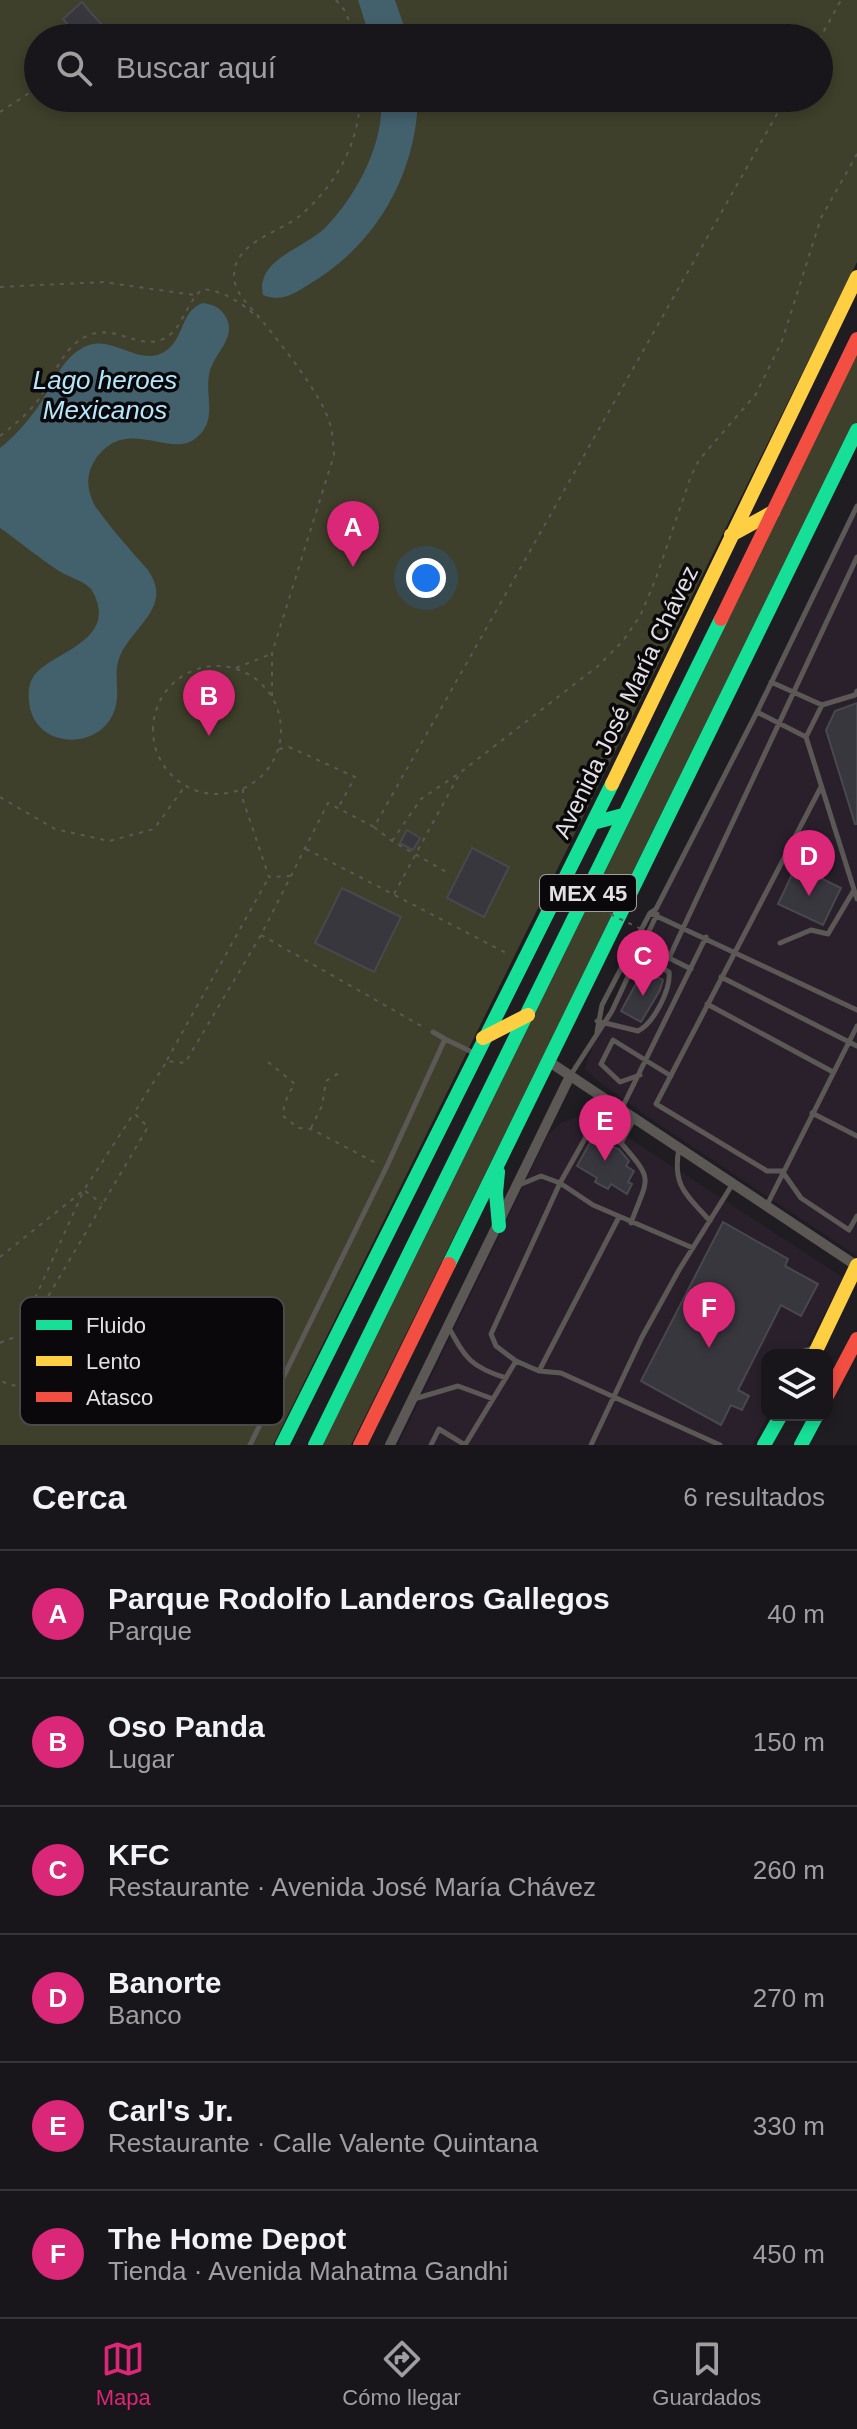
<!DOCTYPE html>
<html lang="es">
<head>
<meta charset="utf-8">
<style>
  :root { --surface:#18161a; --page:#211f23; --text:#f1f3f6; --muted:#9f9fa2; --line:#363539; --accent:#db2777 }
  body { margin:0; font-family:Helvetica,sans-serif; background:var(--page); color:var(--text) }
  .controls { position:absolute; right:24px; bottom:24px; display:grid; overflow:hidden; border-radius:16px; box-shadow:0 4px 12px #0003 }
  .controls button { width:72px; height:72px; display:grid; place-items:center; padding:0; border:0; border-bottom:2px solid var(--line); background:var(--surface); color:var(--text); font:40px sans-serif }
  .you { position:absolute; left:426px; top:578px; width:28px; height:28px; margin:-20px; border:6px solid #fff; border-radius:50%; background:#1a73e8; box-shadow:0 0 0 12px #1a73e833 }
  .badge { display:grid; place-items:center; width:52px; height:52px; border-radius:50%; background:var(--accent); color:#fff; font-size:26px; font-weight:700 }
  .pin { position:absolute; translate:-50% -66px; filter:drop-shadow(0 2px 4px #0008) }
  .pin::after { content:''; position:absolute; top:42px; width:28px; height:24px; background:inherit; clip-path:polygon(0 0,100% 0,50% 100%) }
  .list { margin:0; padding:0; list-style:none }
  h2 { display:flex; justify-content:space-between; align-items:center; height:104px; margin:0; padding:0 32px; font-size:34px }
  h2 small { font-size:26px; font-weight:400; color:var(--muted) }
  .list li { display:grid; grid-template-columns:52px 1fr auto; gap:24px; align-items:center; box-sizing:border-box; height:128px; padding:0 32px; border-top:2px solid var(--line) }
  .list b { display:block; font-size:30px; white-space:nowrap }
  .list p { margin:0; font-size:26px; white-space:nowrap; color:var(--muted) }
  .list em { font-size:26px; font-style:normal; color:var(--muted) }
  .icon { flex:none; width:44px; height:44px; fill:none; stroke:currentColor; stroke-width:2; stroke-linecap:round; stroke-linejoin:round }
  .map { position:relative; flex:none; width:857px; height:1445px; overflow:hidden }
  .search { position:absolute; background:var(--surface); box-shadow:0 4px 12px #0003; left:24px; right:24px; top:24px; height:88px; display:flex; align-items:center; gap:20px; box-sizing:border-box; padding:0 28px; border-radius:44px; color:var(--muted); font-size:30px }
  .sheet { height:872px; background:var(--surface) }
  nav { display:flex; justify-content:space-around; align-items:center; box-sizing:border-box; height:112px; border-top:2px solid var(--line); background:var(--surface); font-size:22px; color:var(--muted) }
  nav a { display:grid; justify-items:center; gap:4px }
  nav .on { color:var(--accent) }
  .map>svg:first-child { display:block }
  .built { fill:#29202c }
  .green { fill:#3f402b; fill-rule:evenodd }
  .water { fill:#43606d }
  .building { fill:#38373e; stroke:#49484c; stroke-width:2 }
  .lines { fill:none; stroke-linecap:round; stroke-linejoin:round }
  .path { stroke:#5c5858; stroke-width:2; stroke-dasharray:4 6; stroke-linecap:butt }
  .lane { stroke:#5b5856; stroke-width:5 }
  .street { stroke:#5b5856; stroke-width:10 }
  .fast { stroke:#16e098; stroke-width:14 }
  .slow { stroke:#ffcf43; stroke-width:14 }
  .jam { stroke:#f24e42; stroke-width:14 }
  .path-bridge { stroke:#5c5858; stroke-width:2; stroke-dasharray:4 6; stroke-linecap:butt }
  .labels { text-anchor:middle; stroke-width:7; stroke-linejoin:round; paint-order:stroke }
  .shield { fill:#0a080a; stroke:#a29fa3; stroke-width:2 }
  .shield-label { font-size:22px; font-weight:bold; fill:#e3e0e4 }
  .street-label { font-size:24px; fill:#e3e0e4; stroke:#0a080a }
  .water-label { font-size:26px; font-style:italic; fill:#b6e8fc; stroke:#0a080a }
  .key { fill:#0a080a; stroke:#4b494b; stroke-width:2 }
  .key-label { font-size:22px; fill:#e3e0e4 }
</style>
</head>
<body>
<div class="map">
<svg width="857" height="1445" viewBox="0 0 857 1445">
  <rect width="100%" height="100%" fill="#201d22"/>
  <!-- built -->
  <path class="built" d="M857 499V1256L648 1117 598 1081 585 1069 594 1042Z
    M576 1117 598 1118 844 1278 802 1355H767L769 1415 752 1445H398L548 1135 561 1123Z"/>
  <!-- green -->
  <path class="green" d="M0 0H857V262L273 1445H0ZM38 38H819V98H38Z
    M857 348V422L351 1445H318Z"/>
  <!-- water -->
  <path class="water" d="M358 0H395L408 38H370Z
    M381 98H418C416 176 375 246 308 285 292 295 281 302 263 295 255 259 306 248 326 227 356 196 385 143 381 98Z
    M203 303C213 305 218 306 224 314 240 337 213 352 209 375 205 398 218 420 196 438 170 460 126 414 95 460 85 476 87 490 95 506 107 523 120 538 133 553 139 561 148 568 152 577 169 609 131 629 120 656 114 669 118 683 117 698 113 752 33 754 29 701 28 691 29 680 37 672 57 652 112 640 96 599 95 596 93 592 91 589 83 580 68 577 59 571 39 558 20 542 0 528V448C15 436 27 422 38 407 53 385 62 355 89 345 115 336 142 369 167 350 184 338 181 310 203 303Z"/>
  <!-- building -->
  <path class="building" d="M82 2 92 14 114 38H80L63 19Z
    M857 703V824H855L826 730 835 711Z
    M407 830 420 838 413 850 400 843Z
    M472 848 509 867 484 917 447 898Z
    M796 866 841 888 823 925 778 904Z
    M342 888 401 917 374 972 315 943Z
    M644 969 663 980 660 990 641 1022 621 1011Z
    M592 1139 619 1149 629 1161 626 1166 634 1171 628 1182 632 1184 627 1194 611 1184 608 1189 595 1182 597 1178 577 1166Z
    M723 1222 788 1259 785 1266 818 1284 801 1316 781 1305 738 1390 749 1396 742 1410 731 1405 721 1425 641 1381Z"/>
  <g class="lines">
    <!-- path -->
    <path class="path" d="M336 0 346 12 354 38
      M819 40 841 0
      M0 112 38 87
      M0 287 103 282 194 295
      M0 436C13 426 26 415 36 403 52 382 60 351 83 338 112 321 135 349 161 340 183 332 185 302 203 289 226 292 242 303 258 318
      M153 730a64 64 0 1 1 128 0a64 64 0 1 1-128 0Z
      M236 668 271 654
      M272 696V653L334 455C333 445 333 434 330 424 322 395 283 347 264 323 253 309 235 295 234 277 233 241 281 233 302 214 336 184 359 144 360 98
      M279 749 289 747 355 777 338 808
      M243 789V800L269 877 290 876
      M0 797 55 829 109 841 154 829 185 786
      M374 827 392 841 450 874
      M392 841 421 799 461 772 598 666 623 641 640 616 655 581 691 476 699 460 756 394 782 341 821 218 857 154
      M306 849 510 955
      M394 894 460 773
      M261 935 425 1028
      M167 1060 269 877
      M268 1062 295 1084 288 1094 282 1115 298 1128 311 1129 378 1164
      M311 1128 322 1106 326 1081 342 1071
      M0 1257 84 1190 134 1113
      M34 1318 36 1296 84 1190 102 1204
      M23 1339 148 1127 134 1113 167 1061 185 1063 261 935 328 803 374 827 786 98
      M0 1343C51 1315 49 1409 0 1380"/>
    <!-- lane -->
    <path class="lane" d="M771 682 822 705 855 695 857 691
      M822 705 806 737 857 899
      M757 712 806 737
      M821 787 656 1104 767 1171H782L801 1198 849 1230 857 1216
      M650 913 857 1010
      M780 943 811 930 828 934 854 890
      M691 969 669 958 857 557
      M721 977 857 1046
      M707 1004 833 1072
      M597 1021 638 1031C654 1023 671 989 669 972L639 955
      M433 1032 445 1039
      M597 1032 602 1005 650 913 656 909 757 712 857 506
      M640 1075 620 1082 601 1064 613 1040 671 1076
      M570 1076 612 1011 657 914
      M622 1108 706 937
      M812 1113 857 1136
      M621 1143C655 1182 648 1176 631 1223
      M679 1148C672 1186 686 1194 710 1221
      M519 1185 541 1176 560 1183 587 1135 592 1133 621 1143 634 1119
      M767 1205 857 1026
      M449 1328C466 1359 471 1367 506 1378
      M793 1355 815 1347
      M516 1361 496 1346 491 1334 560 1183 593 1205 693 1248
      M539 1371 619 1217
      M414 1399 458 1386 493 1399
      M250 1445 386 1168 445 1039 476 1054
      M431 1445 439 1429 465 1445
      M465 1445 516 1361 539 1371 561 1373 720 1445
      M591 1445 642 1337 679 1270 732 1185"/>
    <!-- street -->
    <path class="street" d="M548 1061 857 1266
      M390 1445 570 1076"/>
    <!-- fast -->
    <path class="fast" d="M593 823 623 815
      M498 1172 496 1193 499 1226
      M449 1264 857 430
      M282 1445 612 784
      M315 1445 721 619
      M764 1445 781 1415
      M801 1445 817 1415"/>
    <!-- slow -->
    <path class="slow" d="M731 535 773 512
      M612 784 857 277
      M483 1038 528 1015
      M814 1355 857 1265"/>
    <!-- jam -->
    <path class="jam" d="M721 619 857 339
      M827 1396 857 1339
      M360 1445 449 1264"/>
    <!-- path-bridge -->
    <path class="path-bridge" d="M544 896 549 885 658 937 653 948"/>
  </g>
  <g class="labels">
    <!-- shield labels -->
    <rect class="shield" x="540" y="875" width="96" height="36" rx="6"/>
    <g class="shield-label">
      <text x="588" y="901">MEX 45</text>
    </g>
    <!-- street labels -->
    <g class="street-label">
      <text transform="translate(626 702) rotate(-64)" y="8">Avenida José María Chávez</text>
    </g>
    <!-- water labels -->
    <g class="water-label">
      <text x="105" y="389">Lago heroes<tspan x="105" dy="30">Mexicanos</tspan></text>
    </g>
  </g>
  <!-- legend -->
  <rect x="20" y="1297" width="264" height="128" rx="12" class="key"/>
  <rect x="36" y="1320" width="36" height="10" fill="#16e098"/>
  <rect x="36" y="1356" width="36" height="10" fill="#ffcf43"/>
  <rect x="36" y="1392" width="36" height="10" fill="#f24e42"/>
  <g class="key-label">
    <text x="86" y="1333">Fluido</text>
    <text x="86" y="1369">Lento</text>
    <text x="86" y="1405">Atasco</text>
  </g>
</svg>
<div class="controls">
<button><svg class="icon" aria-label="layers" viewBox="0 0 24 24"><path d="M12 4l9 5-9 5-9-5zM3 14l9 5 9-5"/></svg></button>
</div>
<div class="you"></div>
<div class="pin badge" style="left:353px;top:567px">A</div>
<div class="pin badge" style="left:209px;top:736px">B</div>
<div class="pin badge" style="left:643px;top:996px">C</div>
<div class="pin badge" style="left:809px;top:896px">D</div>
<div class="pin badge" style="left:605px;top:1161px">E</div>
<div class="pin badge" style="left:709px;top:1348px">F</div>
<div class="search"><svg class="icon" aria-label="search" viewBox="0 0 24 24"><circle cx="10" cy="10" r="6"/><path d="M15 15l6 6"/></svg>Buscar aquí</div>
</div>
<section class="sheet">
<h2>Cerca<small>6 resultados</small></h2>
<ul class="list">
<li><span class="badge">A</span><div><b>Parque Rodolfo Landeros Gallegos</b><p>Parque</p></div><em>40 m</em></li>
<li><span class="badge">B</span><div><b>Oso Panda</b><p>Lugar</p></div><em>150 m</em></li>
<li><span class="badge">C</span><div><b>KFC</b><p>Restaurante · Avenida José María Chávez</p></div><em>260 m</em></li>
<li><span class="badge">D</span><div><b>Banorte</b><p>Banco</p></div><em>270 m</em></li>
<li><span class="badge">E</span><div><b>Carl's Jr.</b><p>Restaurante · Calle Valente Quintana</p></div><em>330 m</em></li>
<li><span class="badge">F</span><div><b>The Home Depot</b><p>Tienda · Avenida Mahatma Gandhi</p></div><em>450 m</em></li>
</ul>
</section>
<nav>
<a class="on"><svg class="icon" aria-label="map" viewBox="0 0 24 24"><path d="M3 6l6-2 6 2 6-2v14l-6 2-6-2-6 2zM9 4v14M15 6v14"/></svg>Mapa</a>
<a><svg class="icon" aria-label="directions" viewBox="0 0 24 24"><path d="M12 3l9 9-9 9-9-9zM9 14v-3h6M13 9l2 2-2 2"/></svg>Cómo llegar</a>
<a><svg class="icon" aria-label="saved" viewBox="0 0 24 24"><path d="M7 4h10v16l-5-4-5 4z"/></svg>Guardados</a>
</nav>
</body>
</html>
